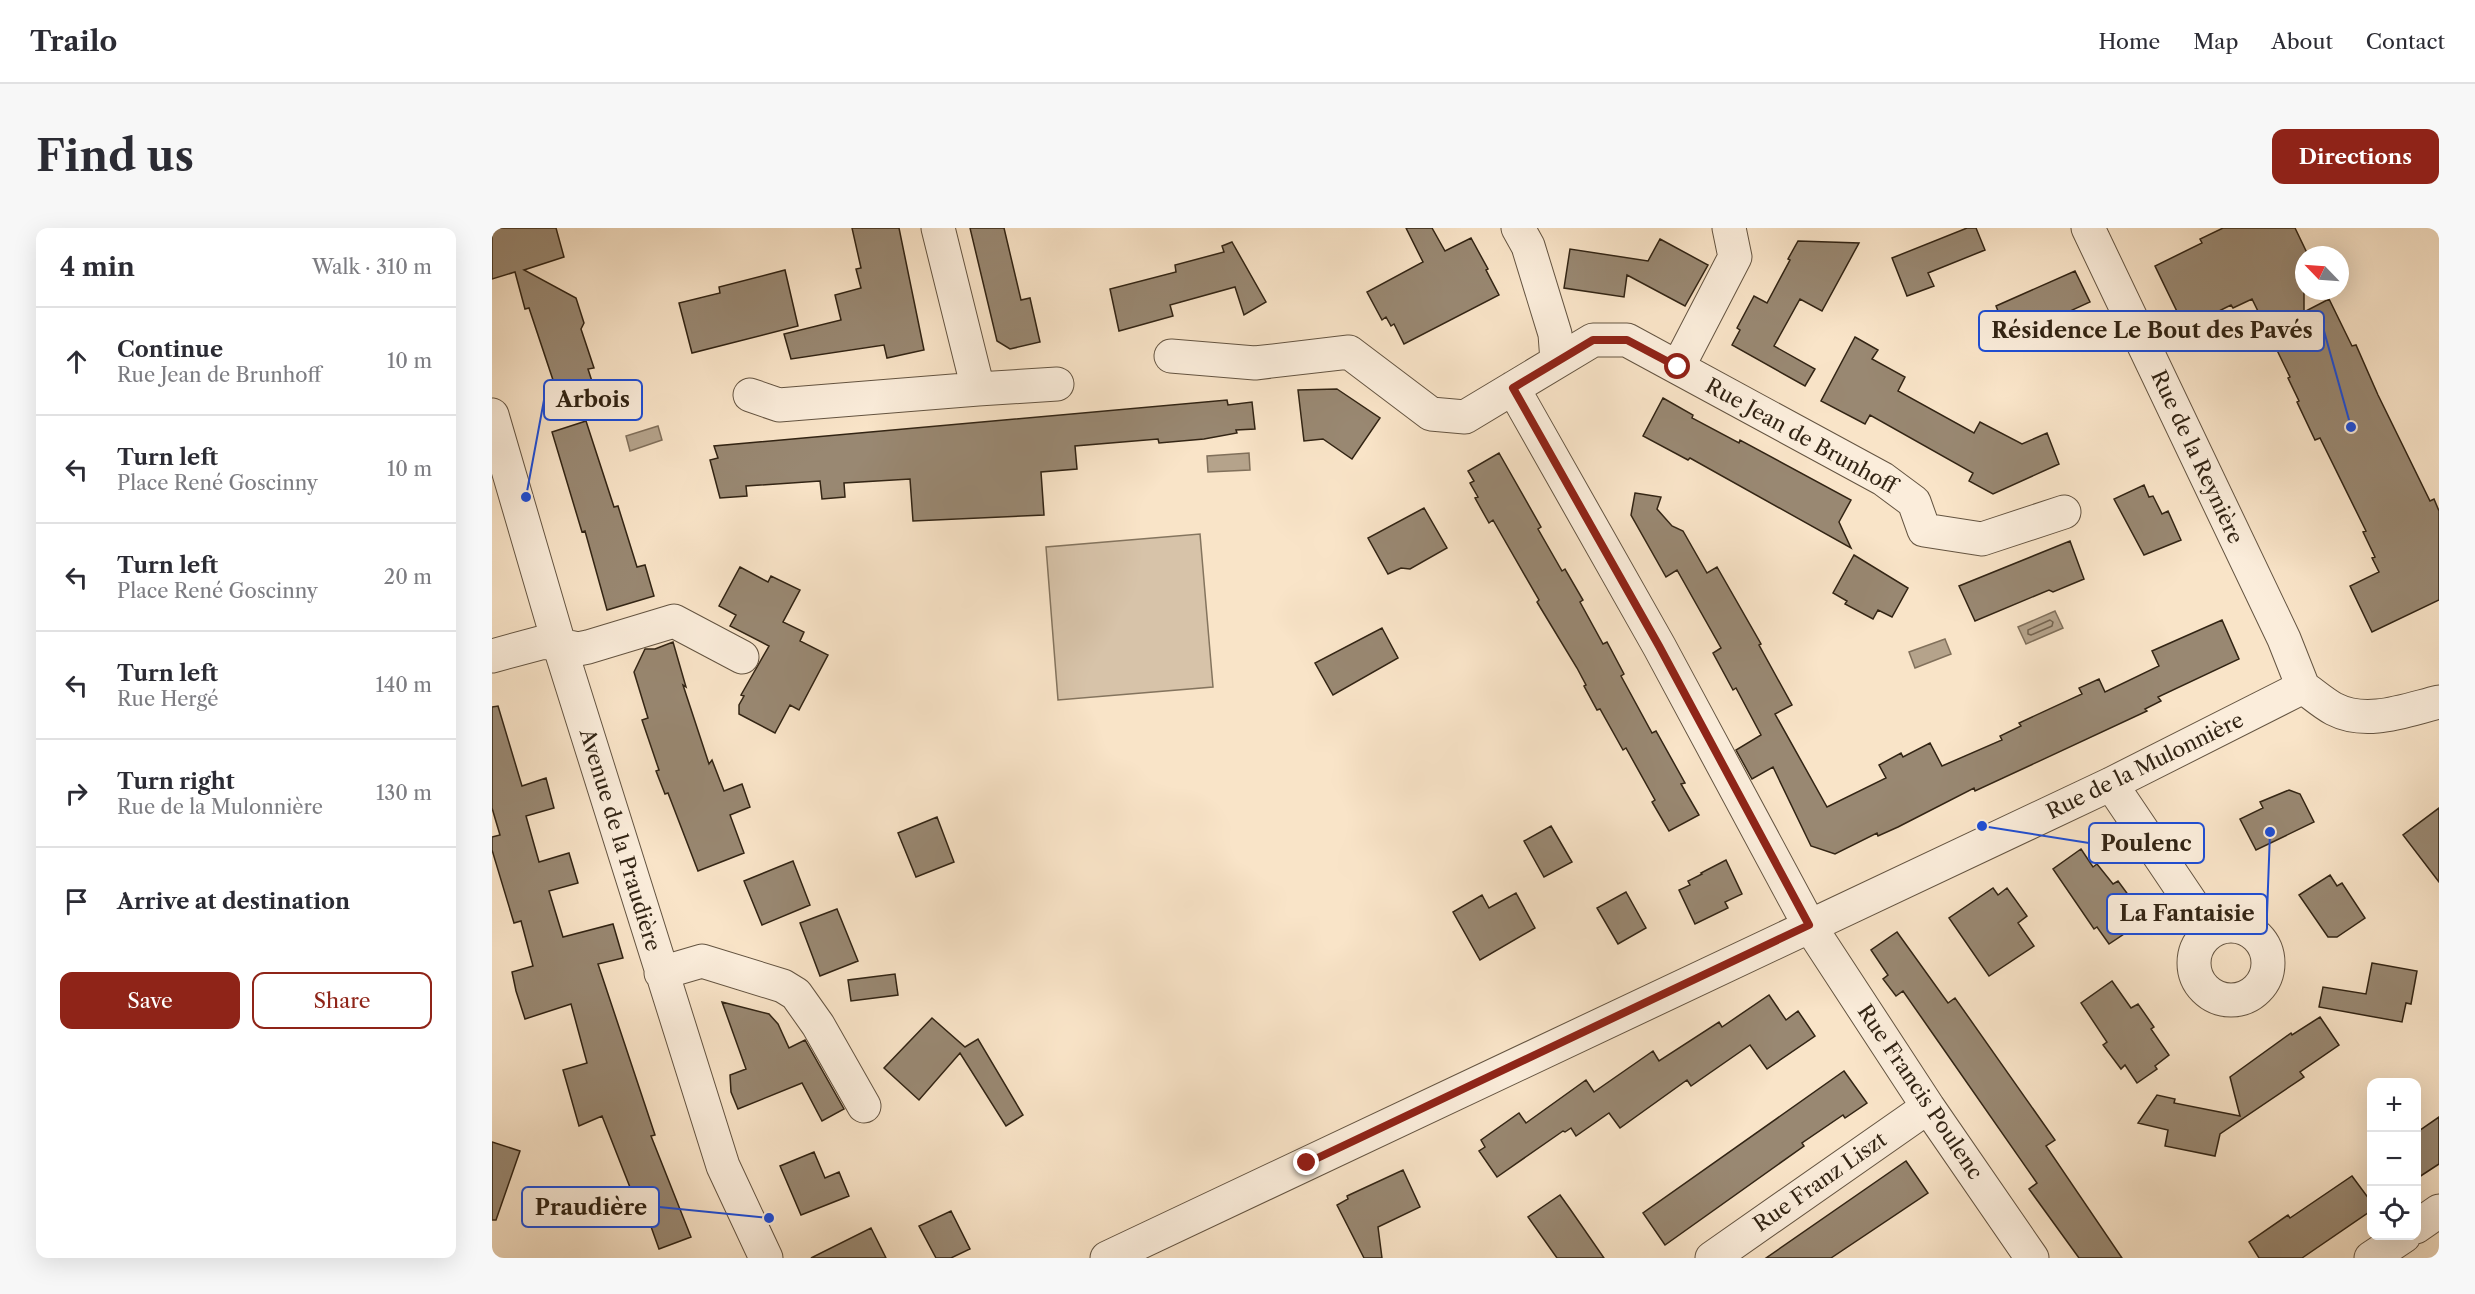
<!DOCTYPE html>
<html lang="en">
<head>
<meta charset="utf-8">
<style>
  :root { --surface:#fff; --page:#f7f7f7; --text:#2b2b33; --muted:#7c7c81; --line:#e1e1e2; --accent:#8f2418 }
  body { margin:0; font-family:"Libre Caslon Text",serif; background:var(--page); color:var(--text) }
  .controls { position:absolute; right:18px; bottom:18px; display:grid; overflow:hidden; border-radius:12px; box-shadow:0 6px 24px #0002 }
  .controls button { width:54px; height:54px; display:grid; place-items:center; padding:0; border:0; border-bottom:2px solid var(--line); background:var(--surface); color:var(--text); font:30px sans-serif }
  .compass { position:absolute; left:1803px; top:18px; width:54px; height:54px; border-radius:50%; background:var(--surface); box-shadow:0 6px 24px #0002; rotate:295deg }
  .stop { position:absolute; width:18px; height:18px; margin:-14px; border:4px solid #8f2418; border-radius:50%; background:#fff }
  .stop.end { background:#8f2418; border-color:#fff; box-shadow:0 2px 6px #0008 }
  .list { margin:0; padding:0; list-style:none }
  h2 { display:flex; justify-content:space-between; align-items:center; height:78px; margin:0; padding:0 24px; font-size:26px }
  h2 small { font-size:20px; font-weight:400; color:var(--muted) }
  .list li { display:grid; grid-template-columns:39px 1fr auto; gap:18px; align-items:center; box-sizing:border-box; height:108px; padding:0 24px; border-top:2px solid var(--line) }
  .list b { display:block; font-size:22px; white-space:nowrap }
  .list p { margin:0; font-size:20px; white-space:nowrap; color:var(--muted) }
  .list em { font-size:20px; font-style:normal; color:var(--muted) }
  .actions { display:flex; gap:12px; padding:18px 24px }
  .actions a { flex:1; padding:14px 0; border:2px solid var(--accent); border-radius:12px; text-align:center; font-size:21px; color:var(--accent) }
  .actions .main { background:var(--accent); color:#fff }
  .icon { flex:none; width:33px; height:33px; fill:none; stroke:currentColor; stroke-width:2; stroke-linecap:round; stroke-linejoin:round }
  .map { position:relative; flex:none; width:1947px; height:1030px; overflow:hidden; border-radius:12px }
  header { display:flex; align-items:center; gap:36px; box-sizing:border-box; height:84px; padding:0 30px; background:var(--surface); border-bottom:2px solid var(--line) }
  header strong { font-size:28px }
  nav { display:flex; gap:33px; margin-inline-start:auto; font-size:21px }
  .intro { display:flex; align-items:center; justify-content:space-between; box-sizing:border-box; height:144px; padding:0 36px }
  h1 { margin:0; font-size:42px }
  .button { padding:15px 27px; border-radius:12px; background:var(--accent); color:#fff; font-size:21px; font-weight:700 }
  main { display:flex; gap:36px; padding:0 36px }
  aside { flex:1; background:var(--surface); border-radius:12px; box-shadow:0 6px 24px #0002 }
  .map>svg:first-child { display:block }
  .green { fill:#d7c3a9; stroke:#84745e; stroke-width:1.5 }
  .water { fill:#b5a38b; stroke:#81705b; stroke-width:1.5 }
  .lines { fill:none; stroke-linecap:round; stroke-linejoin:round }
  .shore { stroke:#746450; stroke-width:1.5 }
  .building { fill:#998872; stroke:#322414; stroke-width:1.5 }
  .minor-casing { stroke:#645441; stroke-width:35 }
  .minor { stroke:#fbeddb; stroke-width:33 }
  .route { stroke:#8f2418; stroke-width:8 }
  .labels { text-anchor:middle; stroke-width:4.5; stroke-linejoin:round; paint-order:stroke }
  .street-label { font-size:21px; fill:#322414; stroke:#fbeddb }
  .leader { fill:none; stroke:#1d4ed8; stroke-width:2 }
  .callout-dot { fill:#1d4ed8; stroke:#fbeddb; stroke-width:2 }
  .callout { fill:#fbeddb; stroke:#1d4ed8; stroke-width:2 }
  .callout-label { font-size:22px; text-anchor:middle; font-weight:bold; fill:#322414 }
</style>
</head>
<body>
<header>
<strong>Trailo</strong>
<nav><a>Home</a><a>Map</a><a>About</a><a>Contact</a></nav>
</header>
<div class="intro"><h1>Find us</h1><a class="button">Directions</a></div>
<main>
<aside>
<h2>4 min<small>Walk · 310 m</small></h2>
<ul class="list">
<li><svg class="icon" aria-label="ahead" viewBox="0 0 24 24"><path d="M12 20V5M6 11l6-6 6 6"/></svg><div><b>Continue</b><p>Rue Jean de Brunhoff</p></div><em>10 m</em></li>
<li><svg class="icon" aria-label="left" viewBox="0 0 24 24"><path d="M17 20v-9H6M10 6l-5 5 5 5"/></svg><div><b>Turn left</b><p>Place René Goscinny</p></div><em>10 m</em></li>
<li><svg class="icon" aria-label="left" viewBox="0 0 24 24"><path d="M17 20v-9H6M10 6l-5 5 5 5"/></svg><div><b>Turn left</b><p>Place René Goscinny</p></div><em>20 m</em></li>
<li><svg class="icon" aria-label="left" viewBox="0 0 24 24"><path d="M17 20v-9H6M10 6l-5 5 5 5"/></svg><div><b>Turn left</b><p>Rue Hergé</p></div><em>140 m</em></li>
<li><svg class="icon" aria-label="right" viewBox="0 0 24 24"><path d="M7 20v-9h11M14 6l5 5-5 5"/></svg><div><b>Turn right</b><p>Rue de la Mulonnière</p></div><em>130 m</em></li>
<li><svg class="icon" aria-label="arrive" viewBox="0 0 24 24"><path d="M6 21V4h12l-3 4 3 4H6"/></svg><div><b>Arrive at destination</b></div></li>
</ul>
<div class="actions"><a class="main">Save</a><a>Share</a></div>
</aside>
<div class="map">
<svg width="1947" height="1030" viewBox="0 0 1947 1030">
  <rect width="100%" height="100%" fill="#f9e4c8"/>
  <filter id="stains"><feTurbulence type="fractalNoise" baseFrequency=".00333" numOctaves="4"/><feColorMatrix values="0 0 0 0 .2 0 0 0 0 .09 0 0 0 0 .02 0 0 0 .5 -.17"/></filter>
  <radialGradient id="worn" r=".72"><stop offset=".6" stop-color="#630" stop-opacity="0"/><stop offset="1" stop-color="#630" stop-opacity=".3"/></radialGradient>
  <!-- green -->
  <path class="green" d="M708 306 721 459 566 472 554 319Z"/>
  <!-- water -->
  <path class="water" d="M166 198 170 212 138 223 134 208Z
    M757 225 758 242 716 244 715 228Z
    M1563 383 1571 400 1534 416 1526 399Z
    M1453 411 1459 426 1423 440 1417 424Z"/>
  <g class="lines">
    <!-- shore -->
    <path class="shore" d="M1558 392 1561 394 1560 398 1539 407 1536 406V402Z"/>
  </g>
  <!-- building -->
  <path class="building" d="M0 0H64L72 29 32 42 84 70 92 95 89 101 102 140 96 141 107 175 72 185 37 80 33 81 23 44 0 51Z
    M360 0H407L432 122 395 130 392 117 299 131 292 106 349 92 343 67 369 60 364 41 369 40Z
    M478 0H512L529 72 538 70 548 114 518 121 505 113Z
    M914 0H940L953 23 979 10 996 41 994 42 1007 67 912 116 902 96 899 98 894 89 890 92 875 64 931 34Z
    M1475 0H1484L1493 22 1436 45 1442 58 1415 68 1400 30Z
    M1731 0H1803L1816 27H1812V84L1837 71 1860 118 1864 117 1886 167 1938 273 1942 271 1947 283V372L1880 404 1858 358 1887 344 1880 330 1883 329 1871 304 1874 303 1828 210 1823 212 1805 174 1807 173 1796 150 1798 149 1760 71 1741 80 1739 77 1693 100 1663 38 1710 15 1708 11Z
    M1168 11 1216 37 1193 78 1135 47 1132 69 1072 60 1078 21 1156 33Z
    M1306 13 1367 15 1330 83 1308 71 1282 118 1323 141 1313 158 1240 117 1248 102 1245 100 1262 68 1275 75 1298 32 1296 31Z
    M740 14 774 74 752 87 743 59 678 77 681 88 627 103 618 61 684 44 683 37 732 24 730 18Z
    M293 42 306 98 200 125 187 75 228 65 227 59Z
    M1583 43 1598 74 1517 111 1504 78Z
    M1363 109 1386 122 1380 131 1413 149 1406 163 1482 205 1488 194 1530 216 1555 205 1567 236 1501 266 1477 253 1481 245 1378 187 1373 196 1329 173Z
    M845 161 888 190 860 231 831 211 812 213 806 162Z
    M1171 170 1201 187 1200 190 1247 215 1248 212 1359 272 1347 294 1359 320 1198 230 1196 232 1151 208Z
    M735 172 736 177 760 174 763 201 744 202 745 205 712 211 667 215 666 211 583 218 585 241 549 244 552 287 421 293 418 251 352 255 353 269 330 271 328 253 254 258 255 268 228 270 218 232 226 230 222 218Z
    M94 193 122 279 126 278 145 339 153 337 162 368 115 382 93 303 90 304 60 204Z
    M1007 225 1049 299 1046 301 1070 343 1073 341 1091 372 1088 374 1111 416 1115 414 1132 446 1129 448 1160 505 1164 503 1193 555 1189 556 1207 587 1177 603 1160 574 1163 572 1134 520 1131 522 1108 481 1105 482 1092 458 1094 457 1085 440 1045 374 1047 372 1001 292 997 295 983 270 986 269 978 255 982 253 976 243Z
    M1652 257 1657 269 1661 268 1670 286 1676 283 1689 312 1652 327 1622 271Z
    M1143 265 1169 269 1165 281 1180 298 1191 303 1215 345 1225 339 1269 416 1267 417 1300 477 1283 486 1335 579 1394 550 1387 537 1409 525 1411 529 1438 515 1450 538 1510 512 1508 508 1529 498 1527 495 1590 466 1587 460 1607 451 1613 464 1667 438 1660 423 1730 392 1747 431 1666 469 1669 473 1653 481 1655 483 1483 563 1482 560 1406 599 1386 608 1385 605 1343 626 1319 618 1281 539 1260 551 1244 522 1269 507 1244 460 1241 462 1221 425 1229 420 1185 342 1174 349 1139 287Z
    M932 280 955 320 918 341 909 340 896 346 876 310Z
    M1578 313 1592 351 1561 364 1557 362 1483 393 1467 358Z
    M1362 327 1416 360 1400 389 1386 382 1381 391 1353 376 1355 373 1341 365Z
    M248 339 276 354 279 348 308 362 291 394 312 404 308 413 336 427 307 482 298 477 283 505 247 486V477L252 468 249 467 277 418 238 398 244 387 227 378Z
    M890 400 906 430 841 467 823 435Z
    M181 414 194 459 191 457 217 536 220 532 232 563 250 556 258 579 238 587 252 625 206 643 176 565 173 566 164 543 167 542 150 492 156 490 142 444 153 421H163Z
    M6 478 30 558 54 550 62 580 34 588 47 634 77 625 86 655 57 663 71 709 121 696 131 730 106 736 163 907 159 908 199 1009 167 1021 157 993 152 995 110 888 87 898 71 842 95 835 79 776 33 791 24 763 20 744 41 738 29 693 22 695 0 622V609L8 607 0 580V479Z
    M1797 562 1808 566 1822 594 1764 622 1748 591 1771 580 1768 574Z
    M1947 580V654L1911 607Z
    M445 589 462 634 424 649 406 605Z
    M1059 598 1080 634 1052 649 1032 613Z
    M1589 621 1601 639 1605 636 1621 656 1626 653 1643 676 1639 679 1650 694 1617 716 1605 699 1602 701 1561 641Z
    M1234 632 1250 666 1233 674 1236 680 1203 696 1187 662 1198 657 1196 653 1210 646 1209 645Z
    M301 633 318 677 270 697 252 653Z
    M1838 647 1845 658 1850 655 1873 690 1845 709H1836L1807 667Z
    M1501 660 1506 667 1515 660 1535 688 1526 695 1542 718 1497 748 1457 690Z
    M1134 664 1154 700 1126 716 1105 680Z
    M1024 665 1043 700 988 732 961 684 990 667 997 680Z
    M345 681 366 733 328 748 308 695Z
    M1405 704 1456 775 1463 770 1563 912 1554 918 1630 1030H1587L1537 961 1545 955 1441 806 1411 763 1404 768 1391 751 1396 747 1379 722Z
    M1880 735 1925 743 1919 776 1914 775 1910 794 1827 779 1831 759 1874 766Z
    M403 746 406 767 359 773 356 752Z
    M1620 753 1639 780 1646 776 1662 799 1659 801 1677 827 1663 838 1665 841 1645 855 1633 837 1629 841 1611 817 1615 814 1589 775Z
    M1277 767 1294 792 1306 783 1323 808 1275 841 1258 817 1199 858 1195 852 1128 900 1117 885 1084 908 1079 900 1073 904 1071 903 1005 949 987 923 993 919 989 912 1027 885 1034 895 1094 852 1102 864 1161 823 1167 833 1227 794 1230 799Z
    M230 774 277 786 286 796 297 820 313 812 352 881 330 893 310 855 246 881 239 864 238 847 254 841Z
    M1828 789 1847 817 1808 844 1812 849 1728 906 1723 928 1673 918 1676 902 1646 895 1665 867 1683 871 1682 875 1748 888 1738 849 1799 805 1800 807Z
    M440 790 473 819 486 811 531 887 514 898 468 825 427 872 392 840Z
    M1352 843 1375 875 1353 890 1351 887 1310 915 1312 918 1173 1017 1151 985Z
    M1947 889V936L1924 951V905Z
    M0 914 28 923 4 992H0Z
    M322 924 333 950 347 944 357 968 309 987 288 938Z
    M1414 933 1436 965 1339 1030H1274Z
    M911 942 928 979 886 999 890 1030H872L845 977 856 971 855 968Z
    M1860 948 1880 975V982L1810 1030H1767L1757 1014 1796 987 1798 990Z
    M1068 967 1078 981 1112 1030H1065L1036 989Z
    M459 983 478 1021 459 1030H444L427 998Z
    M379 1000 394 1030H319Z"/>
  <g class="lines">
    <!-- minor casing -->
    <g class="minor-casing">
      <path id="minor" d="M1026 0 1036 18 1063 106 1065 133
        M1596 0 1792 411 1811 459
        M679 128 763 135 857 124 939 186 973 189 1101 112H1135L1391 251 1422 274 1432 302 1490 311 1572 284
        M1186 139 1243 29 1237 0
        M1021 160 1167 418 1317 697 1436 879 1540 1030
        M486 161 565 156
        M258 167 287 177 486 161 446 0
        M0 187 67 416 231 938 274 1030
        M0 428 52 414 86 421 96 419 182 393 250 429
        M1811 459C1821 466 1831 475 1842 481 1875 498 1914 482 1947 474
        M1619 556 1718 703
        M1702 735a37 37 0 1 1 74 0a37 37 0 1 1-74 0Z
        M169 745 210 733 291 758 304 766 326 797 372 878
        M1924 999 1947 983
        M615 1030 1619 556 1811 459
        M1220 1030 1436 879
        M1879 1030 1912 1008"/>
    </g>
    <!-- minor -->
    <use href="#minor" class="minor"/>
  </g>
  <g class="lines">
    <!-- route -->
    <path class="route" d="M815 935 1317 697 1167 418 1021 160 1101 112H1135L1186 139"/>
  </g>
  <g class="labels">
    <!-- street labels -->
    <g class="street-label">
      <text transform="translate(1309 208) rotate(29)" y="7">Rue Jean de Brunhoff</text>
      <text transform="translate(1705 229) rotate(65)" y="7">Rue de la Reynière</text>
      <text transform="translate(1653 538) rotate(-26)" y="7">Rue de la Mulonnière</text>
      <text transform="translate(128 612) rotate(73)" y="7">Avenue de la Praudière</text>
      <text transform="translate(1428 864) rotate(56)" y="7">Rue Francis Poulenc</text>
      <text transform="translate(1328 954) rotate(-35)" y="7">Rue Franz Liszt</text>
    </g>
  </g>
  <!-- callouts -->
  <path class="leader" d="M1859 199L1832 103M34 269L52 172M1490 598L1597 615M1778 604L1775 686M277 990L167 979"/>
  <g class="callout-dot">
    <circle cx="1859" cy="199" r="6"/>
    <circle cx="34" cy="269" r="6"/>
    <circle cx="1490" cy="598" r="6"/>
    <circle cx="1778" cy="604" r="6"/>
    <circle cx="277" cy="990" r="6"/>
  </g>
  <g class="callout">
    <rect x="1487" y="83" width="345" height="40" rx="6"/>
    <rect x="52" y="152" width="98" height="40" rx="6"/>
    <rect x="1597" y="595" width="115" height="40" rx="6"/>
    <rect x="1615" y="666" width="160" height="40" rx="6"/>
    <rect x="30" y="959" width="137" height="40" rx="6"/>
  </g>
  <g class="callout-label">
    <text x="1660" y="110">Résidence Le Bout des Pavés</text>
    <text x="101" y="179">Arbois</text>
    <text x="1654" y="623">Poulenc</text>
    <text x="1695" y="693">La Fantaisie</text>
    <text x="99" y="987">Praudière</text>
  </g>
  <rect width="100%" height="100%" filter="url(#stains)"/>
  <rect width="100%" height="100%" fill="url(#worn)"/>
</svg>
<div class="controls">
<button>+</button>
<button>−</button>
<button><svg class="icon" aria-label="locate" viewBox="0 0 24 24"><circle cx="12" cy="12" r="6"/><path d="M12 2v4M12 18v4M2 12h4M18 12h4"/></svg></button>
</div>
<svg class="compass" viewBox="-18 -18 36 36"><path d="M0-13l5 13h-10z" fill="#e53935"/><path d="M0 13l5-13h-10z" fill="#7c7c81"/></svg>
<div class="stop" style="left:1186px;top:139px"></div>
<div class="stop end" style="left:815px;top:935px"></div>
</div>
</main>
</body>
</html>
